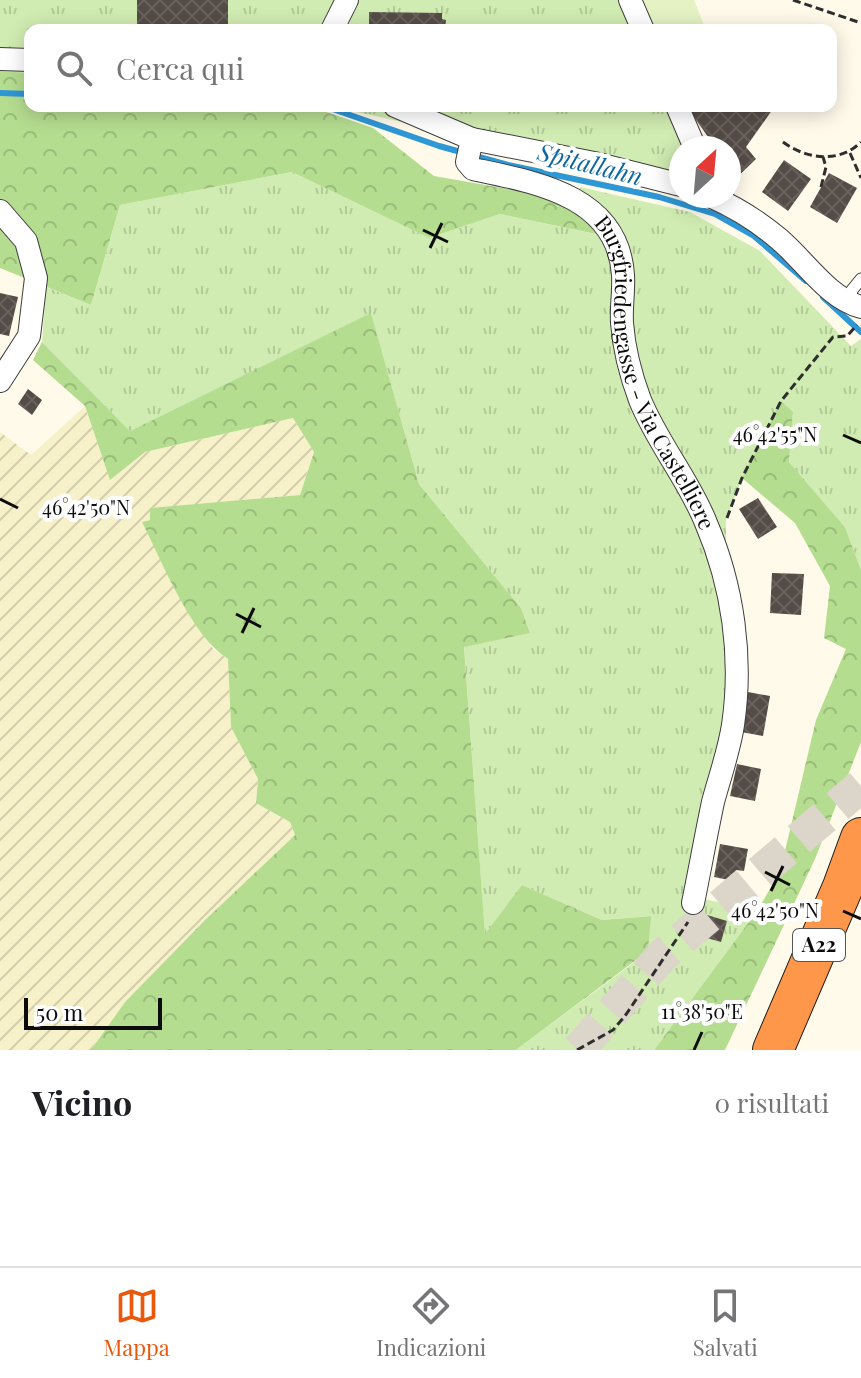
<!DOCTYPE html>
<html lang="it">
<head>
<meta charset="utf-8">
<style>
  :root { --surface:#fff; --page:#f6f6f6; --text:#202124; --muted:#757577; --line:#e0e0e0; --accent:#ea580c }
  body { margin:0; font-family:"Playfair Display",serif; background:var(--page); color:var(--text) }
  .compass { position:absolute; left:669px; top:136px; width:72px; height:72px; border-radius:50%; background:var(--surface); box-shadow:0 4px 20px #0003; rotate:26deg }
  .scale { position:absolute; left:24px; bottom:20px; width:138px; box-sizing:border-box; padding-left:8px; border:4px solid #0c0c0c; border-top:0; font-size:22px; line-height:28px; white-space:nowrap; color:#0c0c0c; -webkit-text-stroke:6px #fff; paint-order:stroke }
  .list { margin:0; padding:0; list-style:none }
  h2 { display:flex; justify-content:space-between; align-items:center; height:104px; margin:0; padding:0 32px; font-size:34px }
  h2 small { font-size:26px; font-weight:400; color:var(--muted) }
  .icon { flex:none; width:44px; height:44px; fill:none; stroke:currentColor; stroke-width:2; stroke-linecap:round; stroke-linejoin:round }
  .map { position:relative; flex:none; width:861px; height:1050px; overflow:hidden }
  .search { position:absolute; background:var(--surface); box-shadow:0 4px 20px #0003; left:24px; right:24px; top:24px; height:88px; display:flex; align-items:center; gap:20px; box-sizing:border-box; padding:0 28px; border-radius:16px; color:var(--muted); font-size:30px }
  .sheet { height:216px; background:var(--surface) }
  nav { display:flex; justify-content:space-around; align-items:center; box-sizing:border-box; height:112px; border-top:2px solid var(--line); background:var(--surface); font-size:22px; color:var(--muted) }
  nav a { display:grid; justify-items:center; gap:4px }
  nav .on { color:var(--accent) }
  .map>svg:first-child { display:block }
  .farmland { fill:url(#farmland-furrows) }
  .grass { fill:url(#grass-tufts) }
  .forest { fill:url(#forest-crowns) }
  .pitch { fill:#e4f2c4 }
  .lines { fill:none; stroke-linecap:round; stroke-linejoin:round }
  .stream { stroke:#2e97d6; stroke-width:6 }
  .building { fill:url(#building-cross-hatch) }
  .primary-tunnel { stroke:#dbd6c9; stroke-width:34; stroke-dasharray:34 17; stroke-linecap:butt }
  .lane-casing { stroke:#3f3f3f; stroke-width:13 }
  .street-casing { stroke:#3f3f3f; stroke-width:24 }
  .highway-casing { stroke:#1d1d1d; stroke-width:42 }
  .path { stroke:#2e2e2e; stroke-width:3; stroke-dasharray:8 4; stroke-linecap:butt }
  .lane { stroke:#fff; stroke-width:11 }
  .street { stroke:#fff; stroke-width:22 }
  .highway { stroke:#fe9749; stroke-width:40 }
  .ticks { fill:none; stroke:#0c0c0c; stroke-width:3 }
  .labels { text-anchor:middle; stroke-width:8; stroke-linejoin:round; paint-order:stroke }
  .shield { fill:#fff; stroke:#555; stroke-width:2 }
  .shield-label { font-size:20px; font-weight:bold; fill:#0c0c0c }
  .street-label { font-size:22px; fill:#0c0c0c; stroke:#fff }
  .water-label { font-size:24px; font-style:italic; fill:#0e67a4; stroke:#fff }
  .ticks-label { font-size:20px; text-anchor:middle; fill:#0c0c0c; stroke:#fff; stroke-width:8; stroke-linejoin:round; paint-order:stroke }
</style>
</head>
<body>
<div class="map">
<svg width="861" height="1050" viewBox="0 0 861 1050">
  <defs>
    <pattern id="farmland-furrows" width="10" height="10" patternUnits="userSpaceOnUse" patternTransform="scale(2)"><rect width="10" height="10" fill="#f7f1c9"/><path d="M-1 1l2-2M0 10L10 0M9 11l2-2" fill="none" stroke="#d3cdab"/></pattern>
    <pattern id="grass-tufts" width="24" height="20" patternUnits="userSpaceOnUse" patternTransform="scale(2)"><rect width="24" height="20" fill="#d1ecb2"/><path d="M3 7l-1-3M5 7V3M7 7l1-3M15 17l-1-3M17 17v-4M19 17l1-3" fill="none" stroke="#b2c998"/></pattern>
    <pattern id="forest-crowns" width="20" height="18" patternUnits="userSpaceOnUse" patternTransform="scale(2)"><rect width="20" height="18" fill="#b5dd90"/><path d="M2 6a3 3 0 1 1 6 0M12 15a3 3 0 1 1 6 0" fill="none" stroke="#9abc7b"/></pattern>
    <pattern id="building-cross-hatch" width="8" height="8" patternUnits="userSpaceOnUse" patternTransform="scale(2)"><rect width="8" height="8" fill="#554c47"/><path d="M0 0l8 8M0 8l8-8" fill="none" stroke="#68615d"/></pattern>
  </defs>
  <rect width="100%" height="100%" fill="#fffaea"/>
  <!-- farmland -->
  <path class="farmland" d="M85 406 110 479 145 452 293 418 314 452 300 495 151 508 150 520 142 522 192 619 214 650 228 659 231 727 258 779 256 803 290 822 295 835 205 920 125 1002 91 1050H0V432L31 455Z"/>
  <!-- grass -->
  <path class="grass" d="M0 0H626L639 30H30V73L0 71Z
    M331 106H671L689 148H681V185Z
    M292 172 429 238 500 214 595 234 577 201 580 187 690 212 760 251 851 346 861 339V570L845 527 789 462 793 412 742 478 726 520V684L704 899 757 911 654 1050H516L648 952 650 916 602 920 522 885 485 936 464 646 530 633 521 608 419 484 371 314 130 431 42 342 46 287 91 305 120 205Z"/>
  <!-- forest -->
  <path class="forest" d="M0 71 30 73V106H309L373 128 434 176 577 201 596 234 500 214 429 238 292 172 120 205 91 305 0 268Z
    M371 313 419 484 521 608 530 633 464 647 485 934 522 885 602 920 651 916 648 951 516 1050H91L125 1002 205 920 295 835 290 822 256 803 258 779 231 727 228 659C191 636 162 561 142 522L150 520V508L300 495 314 452 293 418 145 452 110 480 85 406 33 360 42 342 130 431Z
    M781 401 793 412 789 462 845 527 861 570V742L815 859 725 1050H654L757 911 780 872 816 720 846 649 824 638 830 586 795 523 742 478Z"/>
  <!-- pitch -->
  <path class="pitch" d="M642 0H694L704 25 692 30H655Z"/>
  <g class="lines">
    <!-- stream -->
    <path class="stream" d="M0 93 30 94
      M324 106 439 146 508 165 659 197 715 214 754 236 806 281
      M823 297 861 332"/>
  </g>
  <!-- building -->
  <path class="building" d="M137 0H228V29L137 30Z
    M369 12 442 13V19L446 20 445 29 369 30Z
    M686 106H775L746 147 756 159 729 185V148H716Z
    M784 160 811 179 788 211 762 192Z
    M829 173 857 188 837 223 810 207Z
    M0 293 18 297 9 336 0 334Z
    M28 389 42 400 32 415 18 404Z
    M758 498 777 527 758 539 739 509Z
    M772 573 804 574 801 615 770 613Z
    M748 692 770 696 763 736 741 732Z
    M737 764 761 769 755 801 730 796Z
    M720 844 748 849 744 871 736 870 734 881 714 877Z
    M707 915 727 921 721 942 700 936Z"/>
  <g class="lines">
    <!-- primary-tunnel -->
    <path class="primary-tunnel" d="M578 1050 663 955 861 786"/>
    <!-- lane casing -->
    <g class="lane-casing">
      <path id="lane" d="M850 303 852 290 861 279"/>
    </g>
    <!-- street casing -->
    <g class="street-casing">
      <g id="street">
        <path d="M630 0 643 30"/>
        <path d="M332 30 347 0"/>
        <path d="M0 59 30 60"/>
        <path d="M395 106 472 139 594 163 681 185"/>
        <path d="M677 106 695 148"/>
        <path id="s1" d="M472 139 467 162 473 169C534 182 618 195 623 275 624 291 621 307 622 323 624 349 631 376 640 400 658 444 689 480 706 523 733 586 743 657 733 725 729 751 720 776 713 802 706 835 700 869 693 903"/>
        <path d="M710 196C735 207 759 222 779 239 805 261 828 298 861 307"/>
        <path d="M0 211 26 241 36 278 29 336 0 381"/>
      </g>
    </g>
    <!-- highway casing -->
    <g class="highway-casing">
      <path id="highway" d="M773 1050 843 887 861 838"/>
    </g>
    <!-- path -->
    <path class="path" d="M793 0 861 23
      M783 142C806 159 839 164 861 142
      M850 153 861 178
      M821 187 826 167 823 157
      M727 518 742 478 781 401 833 337 847 336 857 325
      M577 1050 613 1030 625 1016 688 922"/>
    <!-- lane -->
    <use href="#lane" class="lane"/>
    <!-- street -->
    <use href="#street" class="street"/>
    <!-- highway -->
    <use href="#highway" class="highway"/>
  </g>
  <!-- ticks -->
  <path class="ticks" d="M423 230 448 242M430 248 442 223M843 435 861 443M0 499 18 508M236 614 261 627M242 633 254 608M765 872 790 885M771 891 783 866M843 911 861 919M694 1050 702 1032"/>
  <g class="labels">
    <!-- shield labels -->
    <rect class="shield" x="793" y="929" width="52" height="32" rx="6"/>
    <g class="shield-label">
      <text x="819" y="952">A22</text>
    </g>
    <!-- street labels -->
    <g class="street-label">
      <text dy="8" stroke="none"><textPath href="#s1" startOffset="338">Burgfriedengasse - Via Castelliere</textPath></text>
    </g>
    <!-- water labels -->
    <g class="water-label">
      <text transform="translate(590 165) rotate(14)" y="8">Spitallahn</text>
    </g>
  </g>
  <g class="ticks-label">
    <text x="775" y="442">46°42'55"N</text>
    <text x="86" y="515">46°42'50"N</text>
    <text x="775" y="918">46°42'50"N</text>
    <text x="702" y="1019">11°38'50"E</text>
  </g>
</svg>
<svg class="compass" viewBox="-18 -18 36 36"><path d="M0-13l5 13h-10z" fill="#e53935"/><path d="M0 13l5-13h-10z" fill="#757577"/></svg>
<div class="scale">50 m</div>
<div class="search"><svg class="icon" aria-label="search" viewBox="0 0 24 24"><circle cx="10" cy="10" r="6"/><path d="M15 15l6 6"/></svg>Cerca qui</div>
</div>
<section class="sheet">
<h2>Vicino<small>0 risultati</small></h2>
<ul class="list">
</ul>
</section>
<nav>
<a class="on"><svg class="icon" aria-label="map" viewBox="0 0 24 24"><path d="M3 6l6-2 6 2 6-2v14l-6 2-6-2-6 2zM9 4v14M15 6v14"/></svg>Mappa</a>
<a><svg class="icon" aria-label="directions" viewBox="0 0 24 24"><path d="M12 3l9 9-9 9-9-9zM9 14v-3h6M13 9l2 2-2 2"/></svg>Indicazioni</a>
<a><svg class="icon" aria-label="saved" viewBox="0 0 24 24"><path d="M7 4h10v16l-5-4-5 4z"/></svg>Salvati</a>
</nav>
</body>
</html>
